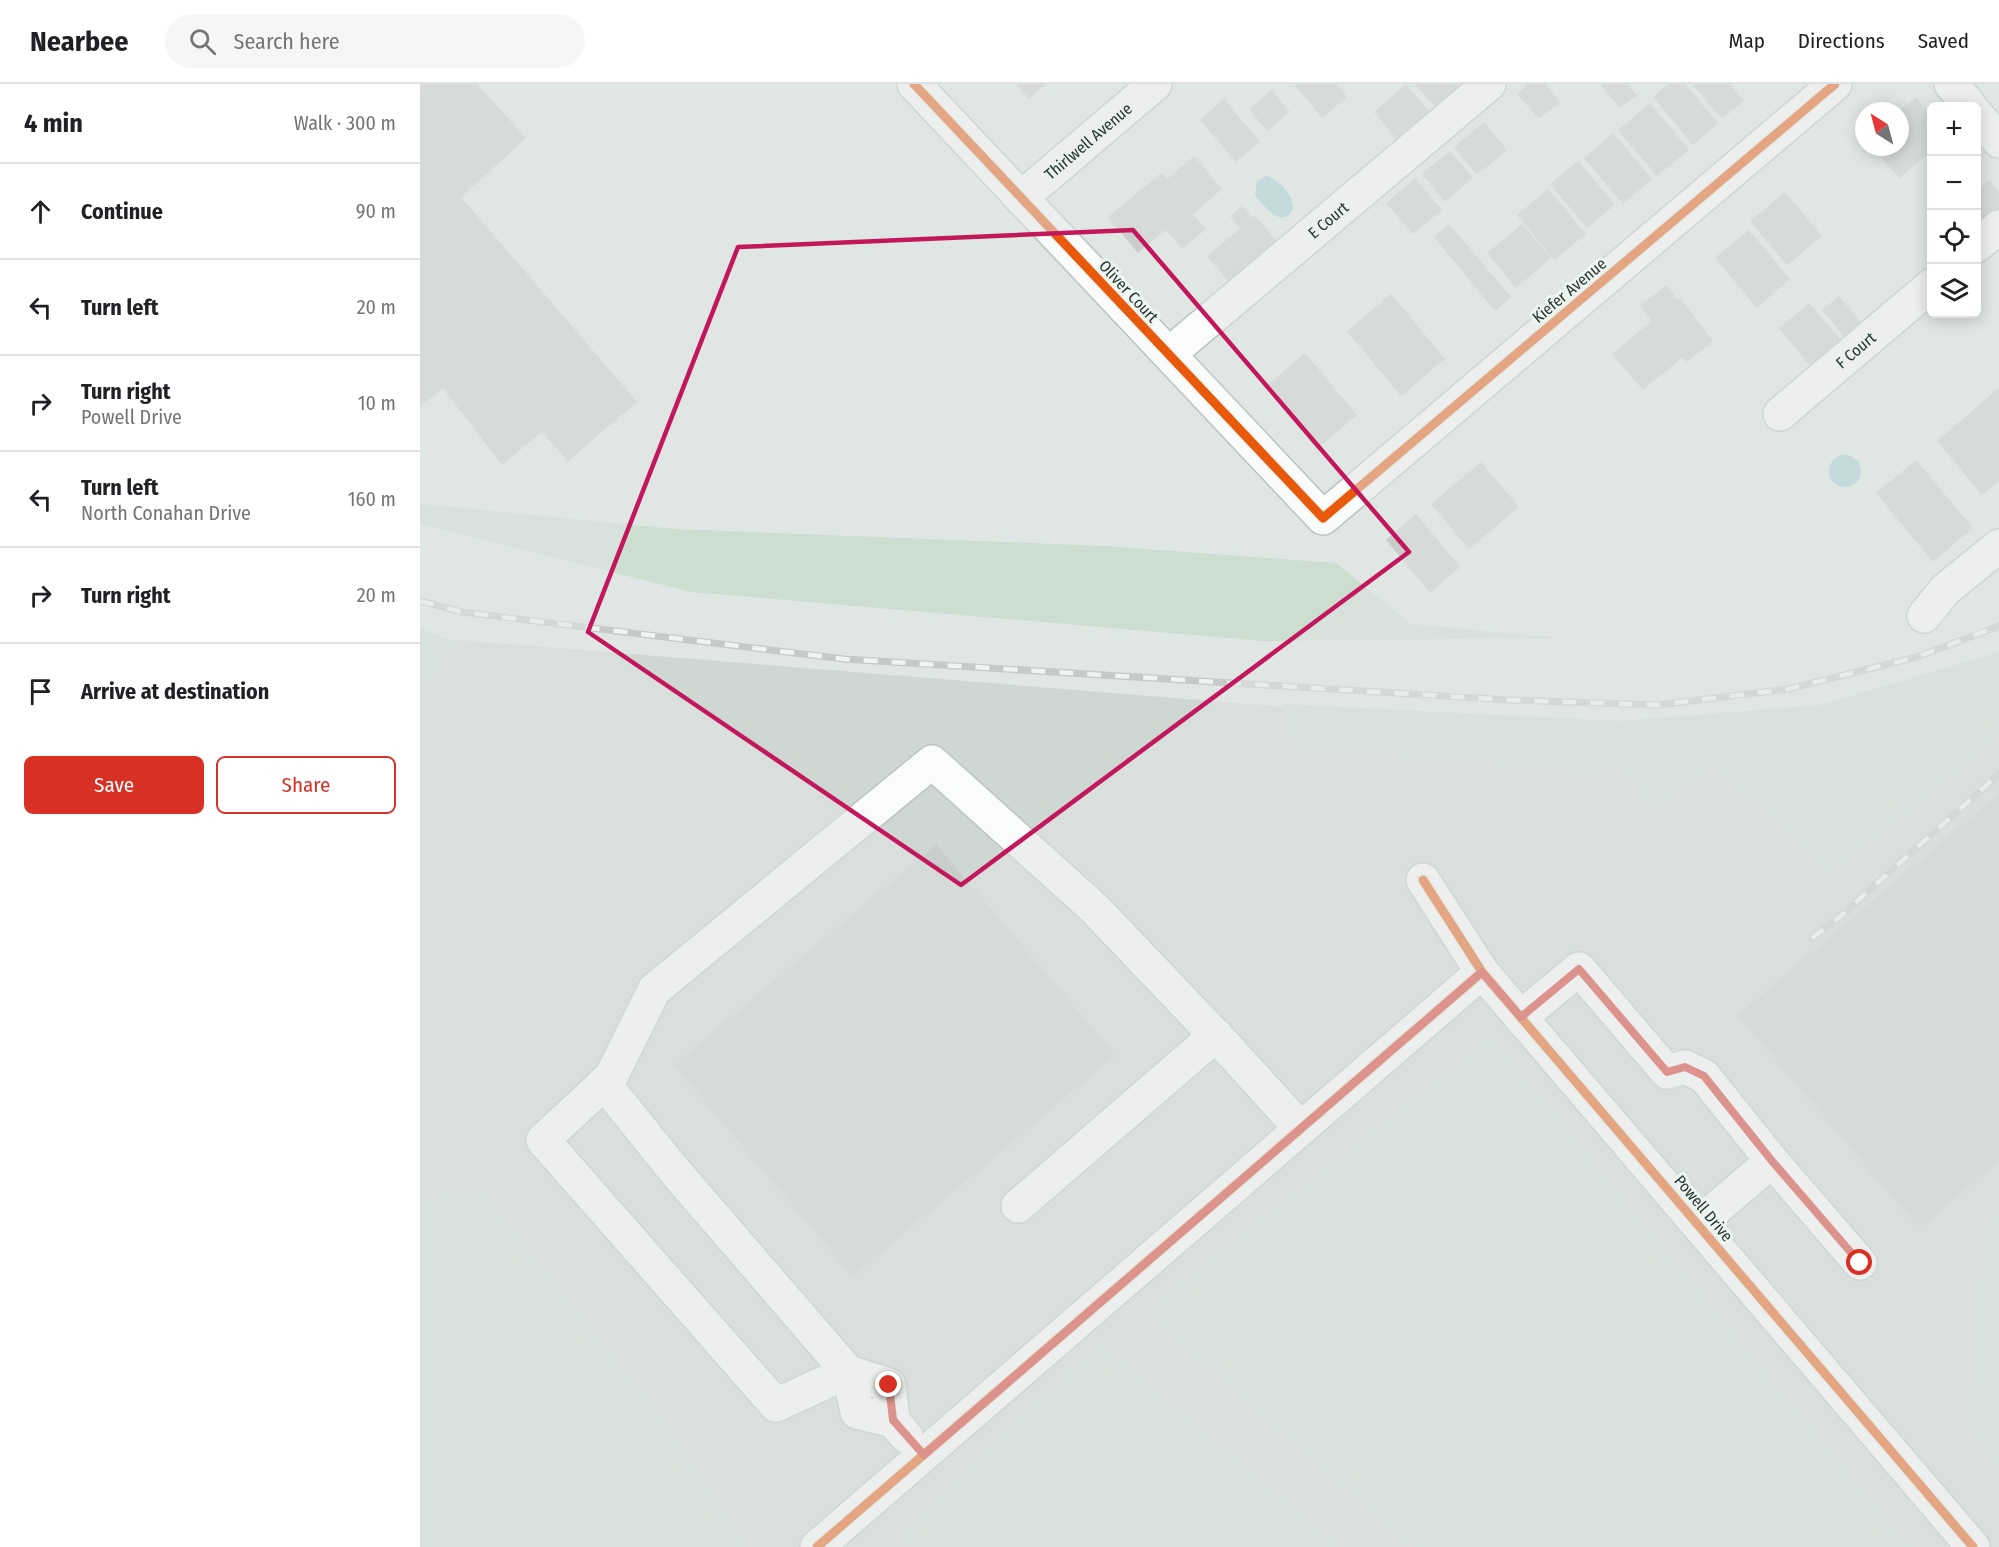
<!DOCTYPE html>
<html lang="en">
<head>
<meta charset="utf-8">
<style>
  :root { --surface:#fff; --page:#f6f6f6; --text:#202124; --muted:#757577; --line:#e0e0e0; --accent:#d93025 }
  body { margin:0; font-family:"Fira Sans Condensed",sans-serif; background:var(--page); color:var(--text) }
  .controls { position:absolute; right:18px; top:18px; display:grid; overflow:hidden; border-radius:9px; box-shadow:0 3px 15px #0003 }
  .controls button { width:54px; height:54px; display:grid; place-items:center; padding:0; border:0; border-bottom:2px solid var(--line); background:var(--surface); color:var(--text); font:30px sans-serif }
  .compass { position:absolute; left:1435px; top:18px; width:54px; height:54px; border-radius:50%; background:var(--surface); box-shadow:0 3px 15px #0003; rotate:324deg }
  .stop { position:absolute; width:18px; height:18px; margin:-14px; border:4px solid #d93025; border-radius:50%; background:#fff }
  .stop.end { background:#d93025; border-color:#fff; box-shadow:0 2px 6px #0008 }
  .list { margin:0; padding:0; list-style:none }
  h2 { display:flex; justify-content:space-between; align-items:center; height:78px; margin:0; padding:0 24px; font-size:26px }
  h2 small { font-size:20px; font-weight:400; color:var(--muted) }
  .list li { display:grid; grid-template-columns:39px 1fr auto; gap:18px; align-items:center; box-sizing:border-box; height:96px; padding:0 24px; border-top:2px solid var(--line) }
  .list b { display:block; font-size:22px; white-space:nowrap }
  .list p { margin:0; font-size:20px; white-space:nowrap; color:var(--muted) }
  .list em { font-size:20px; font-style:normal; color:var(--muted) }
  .actions { display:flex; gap:12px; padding:18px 24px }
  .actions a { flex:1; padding:14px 0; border:2px solid var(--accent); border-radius:9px; text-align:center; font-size:21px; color:var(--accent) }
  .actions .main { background:var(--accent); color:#fff }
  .icon { flex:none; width:33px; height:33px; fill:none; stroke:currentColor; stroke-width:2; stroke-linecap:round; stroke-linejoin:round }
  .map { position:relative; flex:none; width:1579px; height:1463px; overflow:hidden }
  header { display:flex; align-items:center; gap:36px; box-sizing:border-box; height:84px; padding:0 30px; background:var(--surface); border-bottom:2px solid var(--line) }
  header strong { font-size:28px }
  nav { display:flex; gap:33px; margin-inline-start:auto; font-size:21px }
  .search { width:420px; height:54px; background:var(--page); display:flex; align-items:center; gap:15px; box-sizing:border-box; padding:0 21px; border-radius:33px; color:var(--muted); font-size:22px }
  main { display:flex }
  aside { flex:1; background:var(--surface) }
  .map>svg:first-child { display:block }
  .built { fill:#cfd7d3 }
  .green { fill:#cbded0 }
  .water { fill:#a5ccd0 }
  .building { fill:#c9cecc; stroke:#c9cfcc; stroke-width:1.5 }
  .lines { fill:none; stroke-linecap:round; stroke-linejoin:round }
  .minor-casing { stroke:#bdc3c0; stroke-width:36 }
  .minor { stroke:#fafbfb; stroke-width:33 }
  .rail-casing { stroke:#c6c9c8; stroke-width:7 }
  .rail { stroke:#eef5f1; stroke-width:4.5; stroke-dasharray:14; stroke-linecap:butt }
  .cycleway-casing { stroke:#eef5f1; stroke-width:13 }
  .cycleway { stroke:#e8590c; stroke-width:9 }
  .route { stroke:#d93025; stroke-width:8 }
  .marked { fill:none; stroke:#c2185b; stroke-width:4.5; stroke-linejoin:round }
  .labels { text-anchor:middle; stroke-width:6; stroke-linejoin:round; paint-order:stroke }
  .street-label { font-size:16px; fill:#22362f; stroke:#eef5f1 }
</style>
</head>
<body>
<header>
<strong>Nearbee</strong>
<div class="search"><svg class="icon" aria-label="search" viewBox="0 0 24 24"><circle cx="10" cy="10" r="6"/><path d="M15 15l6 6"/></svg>Search here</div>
<nav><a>Map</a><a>Directions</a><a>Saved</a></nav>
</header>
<main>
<aside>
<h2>4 min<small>Walk · 300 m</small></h2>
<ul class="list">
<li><svg class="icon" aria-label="ahead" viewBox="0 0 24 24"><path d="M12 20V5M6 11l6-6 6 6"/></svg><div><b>Continue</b></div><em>90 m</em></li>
<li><svg class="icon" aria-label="left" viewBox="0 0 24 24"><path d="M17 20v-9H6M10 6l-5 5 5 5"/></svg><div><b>Turn left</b></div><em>20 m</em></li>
<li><svg class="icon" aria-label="right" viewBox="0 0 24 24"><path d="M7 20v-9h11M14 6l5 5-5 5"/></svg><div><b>Turn right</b><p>Powell Drive</p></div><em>10 m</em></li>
<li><svg class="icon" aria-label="left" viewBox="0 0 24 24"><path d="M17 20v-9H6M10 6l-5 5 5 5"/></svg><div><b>Turn left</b><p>North Conahan Drive</p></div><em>160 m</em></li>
<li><svg class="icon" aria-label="right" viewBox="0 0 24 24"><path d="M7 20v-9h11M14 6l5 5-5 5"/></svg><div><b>Turn right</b></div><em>20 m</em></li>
<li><svg class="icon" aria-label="arrive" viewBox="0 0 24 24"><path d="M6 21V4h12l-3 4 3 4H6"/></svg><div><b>Arrive at destination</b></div></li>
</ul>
<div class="actions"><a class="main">Save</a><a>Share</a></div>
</aside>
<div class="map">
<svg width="1579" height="1463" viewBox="0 0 1579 1463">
  <rect width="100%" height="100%" fill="#e0e6e3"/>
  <!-- built -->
  <path class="built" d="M0 553 1226 652 1579 622V1463H0Z"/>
  <!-- green -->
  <path class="green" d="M0 420 255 445 684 462 916 479 991 540 1142 554 843 557 271 508 0 440Z
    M0 544 31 556 12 590 0 587Z
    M1579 568V648L1465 743 1408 783 1294 675 1234 719 1205 683 1157 686 1052 673 879 662 863 620 1199 637 1400 621Z
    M1071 958 1485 1463H997L729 1228Z
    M63 1113 238 1333 322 1459 318 1463H0V1117Z
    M1579 1134V1381L1554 1343 1567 1144Z
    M680 1264 915 1463H496L484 1449Z"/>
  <!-- water -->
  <path class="water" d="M846 92C858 94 874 112 873 124 863 147 844 122 835 111L837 97Z
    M1409 387a16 16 0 1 1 32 0a16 16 0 1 1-32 0Z"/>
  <!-- building -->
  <path class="building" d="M0 0H56L105 54 38 115 41 114 216 318 148 376 122 347 82 380 23 303 0 322Z
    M597 0H625L609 14Z
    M875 0H916L926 13 902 33Z
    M996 0H1036L1039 4 1016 23Z
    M1109 0H1124L1139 18 1119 34 1098 10Z
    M1181 0H1207L1216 11 1200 23Z
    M1249 0H1264L1297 39 1273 60 1234 13Z
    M1273 0H1309L1323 17 1302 34Z
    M986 1 1012 32 980 58 955 28Z
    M851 7 869 28 847 46 830 25Z
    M1496 14 1512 33V66L1479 93 1453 63H1480V27Z
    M804 16 839 58 816 77 781 36Z
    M1230 20 1268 66 1237 91 1199 46Z
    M1064 39 1086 66 1057 90 1035 63Z
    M1193 50 1231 95 1203 119 1165 74Z
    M1030 68 1052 94 1025 117 1003 90Z
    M774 73 801 105 772 130 785 145 762 164 746 145 718 168 689 133 741 90 747 96Z
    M1158 78 1194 121 1167 143 1131 100Z
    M995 95 1021 126 993 149 967 119Z
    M1569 97 1579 109V126L1557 144 1556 108Z
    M1128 106 1165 150 1134 175 1098 131Z
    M1365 109 1401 152 1367 180 1331 137Z
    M822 123 833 135 835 133 861 163 814 203 788 172 821 145 811 132Z
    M1029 141 1090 213 1075 226 1015 153Z
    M1102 141 1130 174 1096 203 1068 169Z
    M1329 147 1369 195 1337 223 1296 174Z
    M1246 202 1258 217 1260 215 1292 257 1267 277 1263 272 1223 305 1193 270 1233 237 1221 222Z
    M971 211 1024 275 981 311 928 247Z
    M1419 213 1441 240 1426 253 1403 226Z
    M1389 220 1420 256 1390 281 1360 244Z
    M885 270 936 331 897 364 846 303Z
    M1579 305V396L1562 410 1518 357Z
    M1496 377 1552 444 1513 477 1457 409Z
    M1061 379 1098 423 1049 464 1012 420Z
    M996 431 1039 483 1010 508 967 456Z
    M1579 711V1076L1499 1143 1319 931Z
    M516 761 694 971 433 1191 255 981Z"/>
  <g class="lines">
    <!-- minor casing -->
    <g class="minor-casing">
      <g id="minor">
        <path d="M494 0 903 434 1415 0"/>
        <path d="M1531 0 1550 22"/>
        <path d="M1556 30 1579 57"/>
        <path id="s1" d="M601 114 735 0"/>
        <path d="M1556 162 1579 143"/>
        <path id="s2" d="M749 270 1069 0"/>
        <path id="s3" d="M1360 330 1512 201"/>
        <path d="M1504 532 1526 505 1579 462"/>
        <path d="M1003 796 1062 888 1553 1463"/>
        <path d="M1101 933 1159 885 1247 988 1265 983 1284 992 1352 1077"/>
        <path d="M184 999 253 1085 428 1288 437 1328 473 1337 486 1352"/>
        <path d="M598 1122 796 951"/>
        <path d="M1278 1140 1352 1077 1440 1179"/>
        <path d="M473 1337 469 1301 428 1288 356 1321 123 1056 191 993 234 906 512 678 674 824 814 971 881 1045"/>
        <path d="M397 1463 1062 888"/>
      </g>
    </g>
    <!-- minor -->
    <use href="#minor" class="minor"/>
    <!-- rail casing -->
    <g class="rail-casing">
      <path id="rail" d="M0 517 42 528 424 575 1088 616 1238 621 1368 605 1497 573 1579 542
        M1392 854 1415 837 1579 690"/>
    </g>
    <!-- rail -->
    <use href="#rail" class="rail"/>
    <!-- cycleway casing -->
    <g class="cycleway-casing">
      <path id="cycleway" d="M494 0 903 434 1415 0
        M1003 796 1062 888 1553 1463
        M397 1463 1062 888"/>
    </g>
    <!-- cycleway -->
    <use href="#cycleway" class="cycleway"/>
  </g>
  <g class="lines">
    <!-- route -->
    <path class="route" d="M469 1301 473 1336 504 1371 1062 888 1101 933 1159 885 1247 988 1265 983 1284 992 1352 1077 1440 1179"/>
  </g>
  <!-- marked area -->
  <path d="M0 0H1579V1463H0ZM713 146 989 468 541 801 168 548 318 163Z" fill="#e0e6e3" fill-opacity=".55" fill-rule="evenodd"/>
  <path class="marked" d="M713 146 989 468 541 801 168 548 318 163Z"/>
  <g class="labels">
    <!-- street labels -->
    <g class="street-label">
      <text dy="6" stroke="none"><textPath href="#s1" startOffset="88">Thirlwell Avenue</textPath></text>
      <text dy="6" stroke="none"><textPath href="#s2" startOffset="208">E Court</textPath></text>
      <text transform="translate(1149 206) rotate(-40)" y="6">Kiefer Avenue</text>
      <text transform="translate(709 207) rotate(47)" y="6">Oliver Court</text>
      <text dy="6" stroke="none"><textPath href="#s3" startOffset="99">F Court</textPath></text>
      <text transform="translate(1284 1124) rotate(50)" y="6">Powell Drive</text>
    </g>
  </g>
</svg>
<div class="controls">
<button>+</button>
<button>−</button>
<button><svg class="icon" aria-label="locate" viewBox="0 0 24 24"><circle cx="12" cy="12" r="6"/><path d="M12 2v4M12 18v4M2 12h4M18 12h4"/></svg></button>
<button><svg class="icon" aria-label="layers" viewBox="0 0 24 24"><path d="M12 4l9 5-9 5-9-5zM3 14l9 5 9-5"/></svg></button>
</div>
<svg class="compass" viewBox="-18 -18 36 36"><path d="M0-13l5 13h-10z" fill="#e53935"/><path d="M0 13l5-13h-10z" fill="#757577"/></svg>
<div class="stop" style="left:1440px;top:1179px"></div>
<div class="stop end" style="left:469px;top:1301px"></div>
</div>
</main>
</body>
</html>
